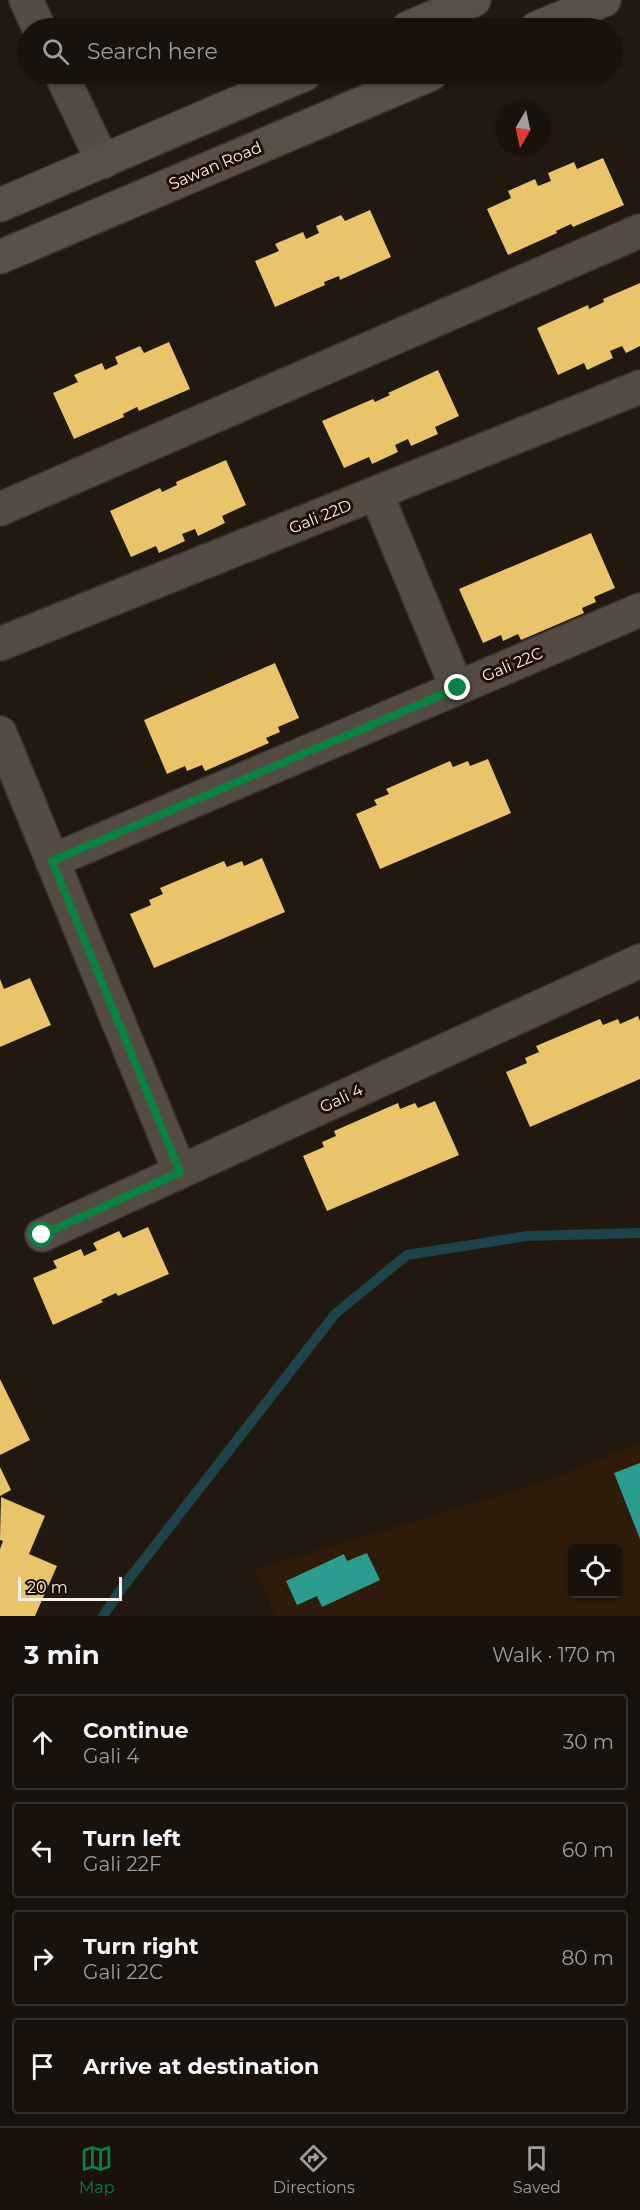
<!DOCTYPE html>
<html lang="en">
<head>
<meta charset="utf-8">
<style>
  :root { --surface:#19120c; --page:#221b15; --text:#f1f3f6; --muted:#9f9e9d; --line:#37322d; --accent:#0b8043 }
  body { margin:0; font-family:Montserrat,sans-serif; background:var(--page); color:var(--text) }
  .controls { position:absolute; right:18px; bottom:18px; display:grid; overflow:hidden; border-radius:6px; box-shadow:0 2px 4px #0004 }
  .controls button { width:54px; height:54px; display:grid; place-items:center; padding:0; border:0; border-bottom:2px solid var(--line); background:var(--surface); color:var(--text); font:30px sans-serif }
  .compass { position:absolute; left:496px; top:102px; width:54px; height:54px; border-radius:50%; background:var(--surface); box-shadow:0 2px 4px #0004; rotate:189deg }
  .scale { position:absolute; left:18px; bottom:15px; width:104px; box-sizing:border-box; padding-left:6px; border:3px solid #faeee5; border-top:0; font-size:16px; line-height:21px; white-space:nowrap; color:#faeee5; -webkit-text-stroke:4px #1e0e03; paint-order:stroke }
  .stop { position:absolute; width:18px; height:18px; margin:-14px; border:4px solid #0b8043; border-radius:50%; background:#fff }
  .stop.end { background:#0b8043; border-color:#fff; box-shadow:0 2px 6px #0008 }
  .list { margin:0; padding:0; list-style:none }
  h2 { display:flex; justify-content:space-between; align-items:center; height:78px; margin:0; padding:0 24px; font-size:26px }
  h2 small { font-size:20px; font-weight:400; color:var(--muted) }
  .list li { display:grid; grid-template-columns:39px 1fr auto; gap:18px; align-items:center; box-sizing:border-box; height:96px; margin:0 12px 12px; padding:0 12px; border:2px solid var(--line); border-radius:6px }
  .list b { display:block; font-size:22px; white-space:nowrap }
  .list p { margin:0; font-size:20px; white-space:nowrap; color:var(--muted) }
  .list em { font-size:20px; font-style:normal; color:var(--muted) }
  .icon { flex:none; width:33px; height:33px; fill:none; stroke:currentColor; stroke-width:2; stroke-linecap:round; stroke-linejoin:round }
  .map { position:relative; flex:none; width:640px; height:1616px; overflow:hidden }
  .search { position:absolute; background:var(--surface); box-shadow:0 2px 4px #0004; left:18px; right:18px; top:18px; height:66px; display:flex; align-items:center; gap:15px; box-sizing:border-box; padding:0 21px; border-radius:33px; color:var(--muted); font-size:22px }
  .sheet { height:510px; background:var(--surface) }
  nav { display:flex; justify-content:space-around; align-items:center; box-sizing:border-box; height:84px; border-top:2px solid var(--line); background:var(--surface); font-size:16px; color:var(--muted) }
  nav a { display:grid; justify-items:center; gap:3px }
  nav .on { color:var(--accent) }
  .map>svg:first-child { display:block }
  .built { fill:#2f1b09; fill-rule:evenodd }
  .homes { fill:#e9c46a }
  .schools { fill:#2a9d8f }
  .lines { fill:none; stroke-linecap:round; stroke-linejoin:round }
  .stream { stroke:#1e434b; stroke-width:10 }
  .street-casing { stroke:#3a322d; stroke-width:36 }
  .secondary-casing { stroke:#3a322d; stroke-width:36 }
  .street { stroke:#534b44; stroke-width:33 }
  .secondary { stroke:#595048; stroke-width:33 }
  .route { stroke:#0b8043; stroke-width:8 }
  .labels { text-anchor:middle; stroke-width:6; stroke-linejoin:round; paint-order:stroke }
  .street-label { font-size:16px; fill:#faeee5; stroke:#1e0e03 }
</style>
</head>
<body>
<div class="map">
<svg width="640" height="1616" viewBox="0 0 640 1616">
  <rect width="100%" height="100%" fill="#211810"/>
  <!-- built -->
  <path class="built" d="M640 1442V1616H275L255 1569 547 1481ZM572 1548H618V1594H572Z"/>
  <!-- homes -->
  <path class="homes" d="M603 158 624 205 573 227 571 224 556 231 557 233 508 255 487 209 511 198 508 191 535 179 538 186 551 181 548 173 574 162 577 169Z
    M370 210 391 257 340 280 339 276 324 282 325 285 275 307 255 261 279 251 275 244 303 232 306 239 319 233 316 226 341 215 345 221Z
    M640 283V346L626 353 622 346 610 351 613 358 587 370 584 363 558 375 537 328 588 305 589 309 604 302 603 299Z
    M169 342 190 389 139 411 137 407 123 414 124 417 74 439 53 393 78 382 74 375 102 363 105 370 118 364 115 357 140 346 144 353Z
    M438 370 459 416 435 427 438 434 411 446 408 439 395 445 398 452 372 464 369 457 344 468 322 421 373 399 375 402 390 395 388 393Z
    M226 460 246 505 222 516 225 523 198 536 195 529 182 534 185 541 159 553 156 546 131 557 110 511 160 488 162 492 177 485 176 482Z
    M591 533 615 588 594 597 596 602 582 608 584 613 521 640 518 634 503 641 501 635 483 643 459 589Z
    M275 663 299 718 278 727 280 732 266 738 269 743 205 771 202 765 187 771 185 766 167 774 144 720Z
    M488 759 511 813 380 869 356 814 377 805 374 800 389 794 386 789 450 761 453 767 468 761 470 766Z
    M262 858 285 912 154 968 130 914 151 905 149 900 163 894 160 888 224 861 227 867 242 861 244 866Z
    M30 978 51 1025 0 1047V979L4 989Z
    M638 1016 640 1021V1079L530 1127 506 1072 527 1063 525 1058 539 1052 536 1046 600 1019 603 1025 618 1019 620 1024Z
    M435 1101 459 1155 327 1211 303 1156 324 1147 322 1142 336 1136 334 1131 398 1103 400 1109 415 1103 418 1108Z
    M148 1227 169 1274 118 1296 116 1293 101 1300 103 1302 53 1325 33 1278 57 1268 53 1261 81 1249 84 1256 97 1250 93 1243 119 1231 123 1238Z
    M0 1379 30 1440 0 1455Z
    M0 1467 11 1490 0 1496Z
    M1 1497 45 1516 29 1554 57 1566 35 1616H0V1549L3 1541 0 1540Z"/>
  <!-- schools -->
  <path class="schools" d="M640 1463V1539L614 1473Z
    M367 1553 380 1580 322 1607 317 1596 297 1605 286 1581 344 1554 347 1561Z"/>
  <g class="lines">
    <!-- stream -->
    <path class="stream" d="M103 1616 119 1592 335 1314 407 1255 527 1236 640 1233"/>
    <!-- street casing -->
    <g class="street-casing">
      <path id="street" d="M26 0 39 28
        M61 74 103 162
        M376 493 457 688
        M0 509 640 231
        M0 644 640 387
        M0 733 180 1172
        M52 861 640 610
        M42 1235 640 961"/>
    </g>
    <!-- secondary casing -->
    <g class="secondary-casing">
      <path id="secondary" d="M408 28 474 0
        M537 28 604 0
        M0 205 305 74
        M0 257 431 74"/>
    </g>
    <!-- street -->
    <use href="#street" class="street"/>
    <!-- secondary -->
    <use href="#secondary" class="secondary"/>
  </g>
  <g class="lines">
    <!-- route -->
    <path class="route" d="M42 1235 180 1172 52 861 458 688"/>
  </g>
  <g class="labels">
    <!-- street labels -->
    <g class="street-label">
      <text transform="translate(215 165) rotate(-23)" y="6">Sawan Road</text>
      <text transform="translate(320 516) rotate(-22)" y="6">Gali 22D</text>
      <text transform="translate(512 664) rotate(-23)" y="6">Gali 22C</text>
      <text transform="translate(341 1098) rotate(-25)" y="6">Gali 4</text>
    </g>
  </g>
</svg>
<div class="controls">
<button><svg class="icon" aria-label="locate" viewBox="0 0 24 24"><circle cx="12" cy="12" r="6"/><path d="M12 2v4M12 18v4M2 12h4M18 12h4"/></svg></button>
</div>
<svg class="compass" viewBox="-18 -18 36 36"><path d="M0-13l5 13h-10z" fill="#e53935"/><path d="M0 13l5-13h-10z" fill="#9f9e9d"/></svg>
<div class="scale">20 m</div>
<div class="stop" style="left:42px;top:1235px"></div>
<div class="stop end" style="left:458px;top:688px"></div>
<div class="search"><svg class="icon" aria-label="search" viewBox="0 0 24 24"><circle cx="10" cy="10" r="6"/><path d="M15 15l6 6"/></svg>Search here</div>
</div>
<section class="sheet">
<h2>3 min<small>Walk · 170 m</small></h2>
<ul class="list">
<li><svg class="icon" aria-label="ahead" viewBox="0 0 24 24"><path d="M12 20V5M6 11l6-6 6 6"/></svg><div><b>Continue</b><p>Gali 4</p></div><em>30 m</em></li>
<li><svg class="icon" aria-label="left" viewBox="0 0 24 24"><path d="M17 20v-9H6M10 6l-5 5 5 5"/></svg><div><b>Turn left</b><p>Gali 22F</p></div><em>60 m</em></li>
<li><svg class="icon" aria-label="right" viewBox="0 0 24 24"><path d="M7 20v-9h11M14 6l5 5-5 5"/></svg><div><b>Turn right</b><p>Gali 22C</p></div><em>80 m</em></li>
<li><svg class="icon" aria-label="arrive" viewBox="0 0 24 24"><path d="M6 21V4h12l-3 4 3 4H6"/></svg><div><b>Arrive at destination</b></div></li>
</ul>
</section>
<nav>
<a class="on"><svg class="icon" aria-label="map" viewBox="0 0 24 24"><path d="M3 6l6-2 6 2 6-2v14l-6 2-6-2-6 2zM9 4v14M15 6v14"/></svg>Map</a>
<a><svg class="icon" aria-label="directions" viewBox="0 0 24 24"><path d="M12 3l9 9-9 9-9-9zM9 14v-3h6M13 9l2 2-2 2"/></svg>Directions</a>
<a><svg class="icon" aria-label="saved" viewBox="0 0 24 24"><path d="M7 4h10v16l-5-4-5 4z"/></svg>Saved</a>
</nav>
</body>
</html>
